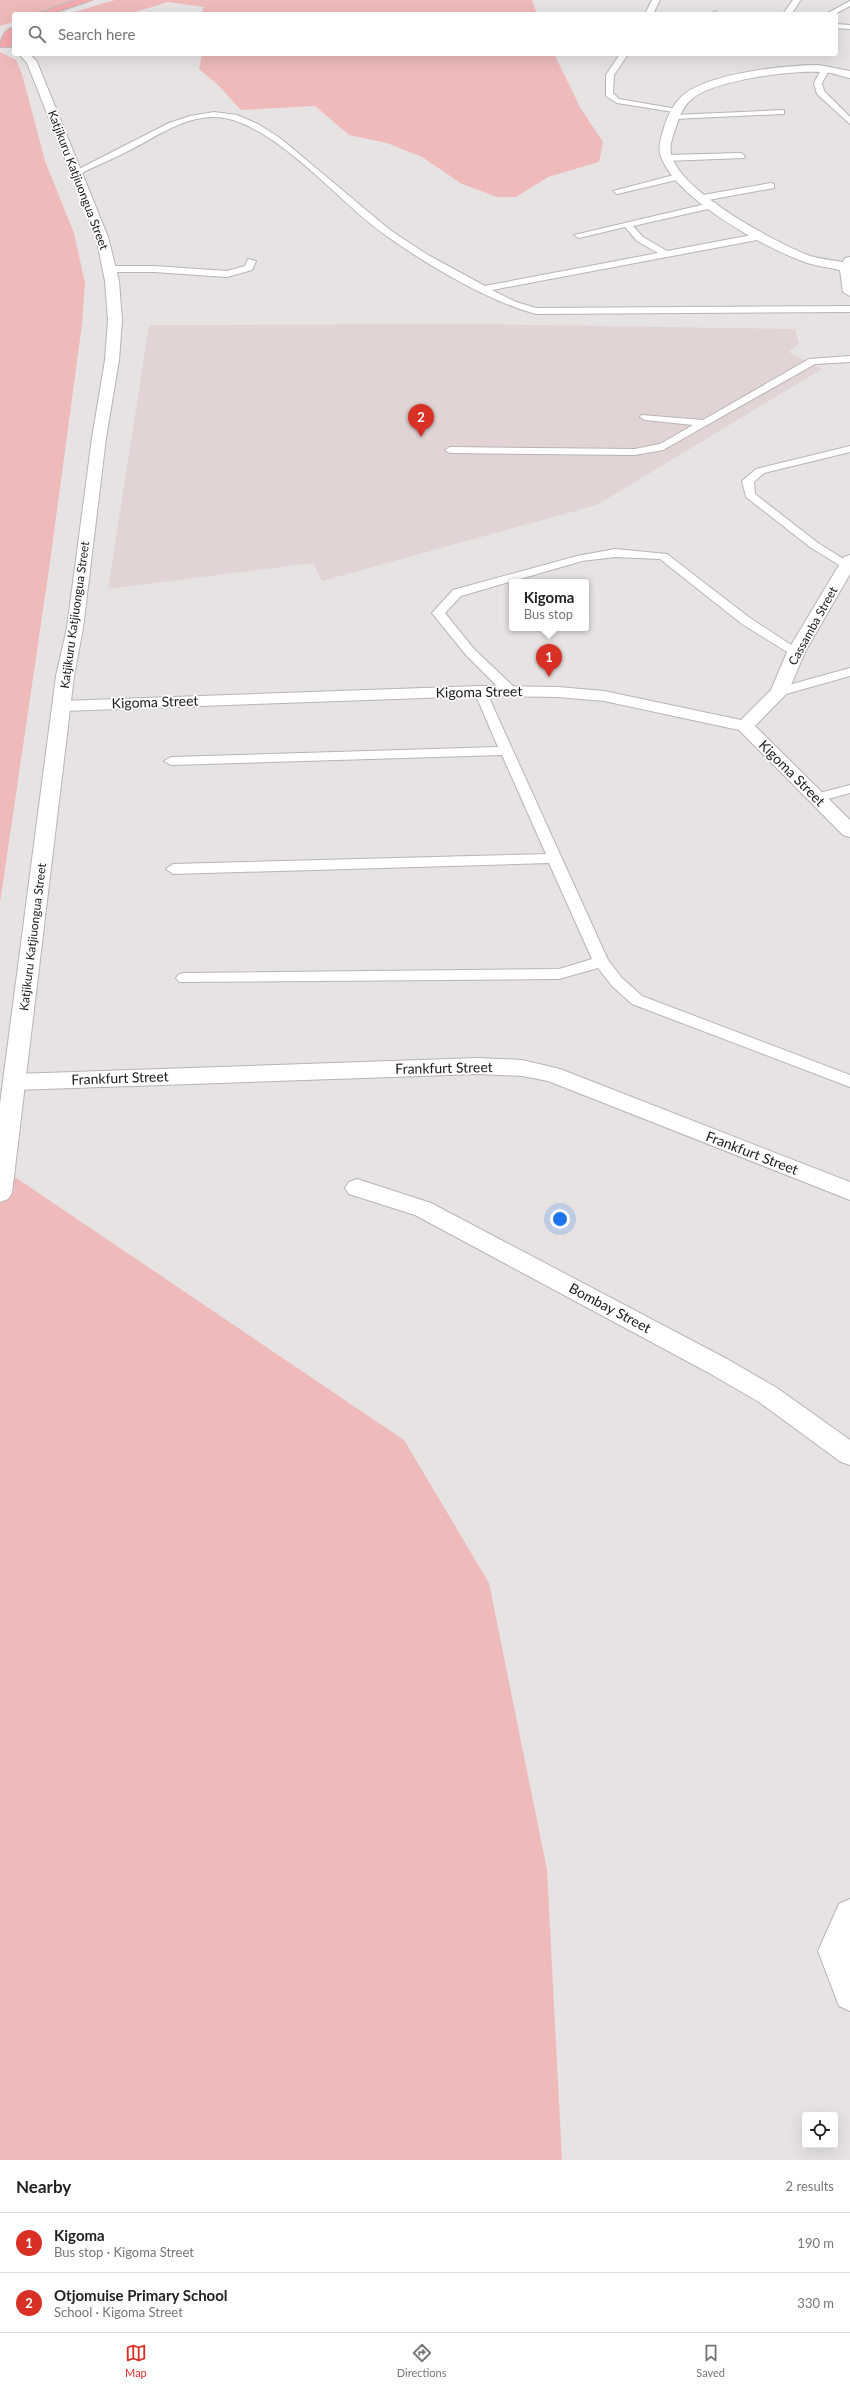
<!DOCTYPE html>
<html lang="en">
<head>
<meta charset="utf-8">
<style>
  :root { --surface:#fff; --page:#f2f2f2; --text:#222; --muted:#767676; --line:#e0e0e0; --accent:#d93025 }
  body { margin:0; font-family:Lato,sans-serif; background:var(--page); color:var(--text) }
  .controls { position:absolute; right:12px; bottom:12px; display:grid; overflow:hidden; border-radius:4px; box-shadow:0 4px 16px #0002 }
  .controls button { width:36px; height:36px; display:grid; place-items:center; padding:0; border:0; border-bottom:1px solid var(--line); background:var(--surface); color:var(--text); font:20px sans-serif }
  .you { position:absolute; left:560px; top:1219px; width:14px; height:14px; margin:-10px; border:3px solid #fff; border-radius:50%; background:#1a73e8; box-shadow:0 0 0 6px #1a73e833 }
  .badge { display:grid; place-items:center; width:26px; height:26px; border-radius:50%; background:var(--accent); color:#fff; font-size:13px; font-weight:700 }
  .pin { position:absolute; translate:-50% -33px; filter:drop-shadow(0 1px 2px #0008) }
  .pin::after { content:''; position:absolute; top:21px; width:14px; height:12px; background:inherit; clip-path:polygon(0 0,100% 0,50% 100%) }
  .popup { position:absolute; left:509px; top:579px; width:80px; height:52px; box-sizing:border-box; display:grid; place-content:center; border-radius:4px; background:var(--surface); filter:drop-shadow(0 1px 3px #0005); font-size:13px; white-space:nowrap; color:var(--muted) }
  .popup b { font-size:15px; color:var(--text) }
  .popup::after { content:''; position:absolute; left:50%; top:100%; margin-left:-8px; border:8px solid transparent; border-top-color:var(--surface) }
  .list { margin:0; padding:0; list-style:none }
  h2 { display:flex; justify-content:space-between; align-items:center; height:52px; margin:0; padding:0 16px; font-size:17px }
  h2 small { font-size:13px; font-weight:400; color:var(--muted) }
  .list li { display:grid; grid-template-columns:26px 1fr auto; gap:12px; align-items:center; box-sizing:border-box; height:60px; padding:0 16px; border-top:1px solid var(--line) }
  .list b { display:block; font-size:15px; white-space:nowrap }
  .list p { margin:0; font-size:13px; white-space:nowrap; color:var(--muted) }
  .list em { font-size:13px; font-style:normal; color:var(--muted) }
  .icon { flex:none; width:22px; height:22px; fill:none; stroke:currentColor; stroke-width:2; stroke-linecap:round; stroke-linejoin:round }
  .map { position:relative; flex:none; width:850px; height:2160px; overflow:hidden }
  .search { position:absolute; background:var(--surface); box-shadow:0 4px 16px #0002; left:12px; right:12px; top:12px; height:44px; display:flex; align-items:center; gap:10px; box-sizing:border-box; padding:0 14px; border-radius:4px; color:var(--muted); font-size:15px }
  .sheet { height:172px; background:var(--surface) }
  nav { display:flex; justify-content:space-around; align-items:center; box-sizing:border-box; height:56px; border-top:1px solid var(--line); background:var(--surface); font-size:11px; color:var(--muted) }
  nav a { display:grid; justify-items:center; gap:2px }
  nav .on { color:var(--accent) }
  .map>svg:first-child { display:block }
  .built { fill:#e2d4d4 }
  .green { fill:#eebaba }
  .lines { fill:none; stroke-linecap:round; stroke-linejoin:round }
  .lane-casing { stroke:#b9b4b4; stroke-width:2 }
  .street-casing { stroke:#b9b4b4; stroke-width:2 }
  .secondary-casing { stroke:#b9b4b4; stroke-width:2 }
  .primary-casing { stroke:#bfbebe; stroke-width:2 }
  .lane { fill:#fff; fill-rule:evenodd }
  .street { fill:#fff; fill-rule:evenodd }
  .secondary { fill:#fff; fill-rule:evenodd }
  .primary { fill:#f4a9ad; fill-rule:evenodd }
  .labels { text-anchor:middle; stroke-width:3.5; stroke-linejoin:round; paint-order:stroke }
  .far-street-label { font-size:12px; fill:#1a1818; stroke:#fff }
  .street-label { font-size:14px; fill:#1a1818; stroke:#fff }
</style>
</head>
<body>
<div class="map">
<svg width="850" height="2160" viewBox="0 0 850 2160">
  <rect width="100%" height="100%" fill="#e8e3e3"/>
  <!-- built -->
  <path class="built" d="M479 324 795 329 799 343 789 352 822 369 597 505 322 581 313 563 108 589 149 325Z"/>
  <!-- green -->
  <path class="green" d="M0 0H87L40 14H14V22L0 26Z
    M115 0H532L537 14H201L204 7 168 2 129 14H67Z
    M0 52 16 60 22 74 45 161 74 233 85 283 82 324 50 562 0 903Z
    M202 54H554L581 109 603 142 599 162 548 177 516 197H497L462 184 422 157 387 143 349 135 315 106 241 110 218 85 199 69Z
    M3 1169 404 1440 489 1583 547 1870 562 2160H0V1193Z"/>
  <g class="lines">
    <!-- lane casing -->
    <g class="lane-casing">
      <path id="lane" d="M652 0H660L653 14H645Z
        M793 0H801L791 14H783Z
        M850 1V6L835 14H826Z
        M716 11 719 14H710Z
        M836 24 850 25V29L836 28Z
        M620 54H628L614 75 613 93 619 99 677 109 681 111 680 113 617 103 606 96V75Z
        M822 68 829 70 822 83 824 91 850 117V124L817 94 814 83Z
        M784 110V114H781L674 119 670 117 674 115Z
        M214 112 237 115 258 124 280 138 390 230 428 255 485 286 658 253 637 241 625 227 579 238 574 235 714 202 718 205 717 207 633 226 643 237 667 251 757 234 762 237 757 240 492 290 516 302 536 308 850 306V312L536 314C486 301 413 257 372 225 333 194 265 116 213 117 183 117 156 137 130 150 113 159 95 166 78 175L71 173 169 123 190 116Z
        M741 153 745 156 744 158 666 161 662 158 666 155Z
        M678 174 681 175V179L617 194 613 191Z
        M771 183 774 184V188L703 201 699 198 703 195Z
        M248 259 256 261 252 270 227 277 154 272H109L104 269 109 266H154L227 271 245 266Z
        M850 356V362L815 364 663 450 635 455 450 453 445 450 450 447 635 449 660 444 693 425 645 420 640 417 641 415 703 420 809 359Z
        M850 446V452L764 473 754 482 755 494 818 543 850 563V569L847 570 810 547 746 497 742 481 756 469Z
        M615 549 667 554 750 618 802 652 796 656 792 655 742 624 660 559 615 557 582 561 461 596 445 613 474 649 514 687 515 690 514 693H504L466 655 432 613 453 590 577 556Z
        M850 668V676L779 696 773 692 774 689Z
        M480 687 486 691 608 960 622 978 642 996 850 1075V1087L632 1004 612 986 598 968 559 979 179 982 176 978 179 974 184 973 559 969 592 959 549 863 173 874 166 869 173 864 546 854 502 755 171 765 164 761 171 757 498 747 474 691Z
        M850 785V793L817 802 810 798 812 795Z"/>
    </g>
    <!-- street casing -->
    <g class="street-casing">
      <path id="street" d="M819 65 850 71V78C840 76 831 72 821 72 792 70 713 80 692 99 683 106 679 117 676 127 673 136 669 145 671 154 679 191 776 243 810 256 821 259 832 260 843 262L845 258 850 257V296L843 292 840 270C827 267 814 266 802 261 761 246 676 198 661 157 657 147 662 136 664 127 668 115 675 100 687 92 716 73 785 65 819 65Z
        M850 555V574L805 652 788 692 755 726 850 820V837L843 835 739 730 604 701 558 697 480 696 62 711 56 710 53 706 56 702 62 701 480 686 558 687 604 691 741 720 771 690 787 652 842 560 844 557Z
        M478 1058 522 1060 560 1069 850 1182V1200L548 1081 522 1076 478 1074 15 1090 7 1088 4 1082 7 1076 15 1074Z
        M357 1179 431 1203 727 1359 777 1388 850 1440V1465L841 1462 759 1402 709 1373 415 1215 349 1194 345 1188 349 1182Z
        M850 1899V2011L839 2006 818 1951 839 1904Z"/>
    </g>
    <!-- secondary casing -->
    <g class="secondary-casing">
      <path id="secondary" d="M19 54H30L37 62 108 237 119 281 122 320 119 360 106 438 83 628 74 676 12 1193 8 1199 0 1202V1104L56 676 67 628 92 438 105 360 108 320 105 281 96 237 27 63Z"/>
    </g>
    <!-- primary casing -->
    <g class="primary-casing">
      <path id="primary" d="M76 0H92L51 14H35Z
        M14 27 11 47H0C0 39 5 29 14 27Z"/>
    </g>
    <!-- lane -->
    <use href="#lane" class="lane"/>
    <!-- street -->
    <use href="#street" class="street"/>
    <!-- secondary -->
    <use href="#secondary" class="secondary"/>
    <!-- primary -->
    <use href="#primary" class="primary"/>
  </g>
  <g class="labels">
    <!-- far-street labels -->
    <g class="far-street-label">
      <text transform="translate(78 180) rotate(69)" y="4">Katjikuru Katjiuongua Street</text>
      <text transform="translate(75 615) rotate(-82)" y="4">Katjikuru Katjiuongua Street</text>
      <text transform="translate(813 626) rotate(-61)" y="4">Cassamba Street</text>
      <text transform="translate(33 937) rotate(-83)" y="4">Katjikuru Katjiuongua Street</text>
    </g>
    <!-- street labels -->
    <g class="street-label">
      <text transform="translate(479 692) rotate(-1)" y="5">Kigoma Street</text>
      <text transform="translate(155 702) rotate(-2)" y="5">Kigoma Street</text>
      <text transform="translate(792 773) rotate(45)" y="5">Kigoma Street</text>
      <text transform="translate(444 1068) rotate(-1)" y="5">Frankfurt Street</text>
      <text transform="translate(120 1078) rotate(-2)" y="5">Frankfurt Street</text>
      <text transform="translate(752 1153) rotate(21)" y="5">Frankfurt Street</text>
      <text transform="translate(610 1308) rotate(28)" y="5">Bombay Street</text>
    </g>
  </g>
</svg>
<div class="controls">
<button><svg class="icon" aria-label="locate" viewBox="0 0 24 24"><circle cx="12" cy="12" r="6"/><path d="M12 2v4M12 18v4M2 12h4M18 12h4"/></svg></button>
</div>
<div class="you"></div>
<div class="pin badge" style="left:549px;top:677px">1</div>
<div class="popup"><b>Kigoma</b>Bus stop</div>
<div class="pin badge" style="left:421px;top:437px">2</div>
<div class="search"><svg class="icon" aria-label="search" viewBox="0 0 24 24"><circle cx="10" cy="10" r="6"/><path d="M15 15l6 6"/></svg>Search here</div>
</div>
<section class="sheet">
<h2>Nearby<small>2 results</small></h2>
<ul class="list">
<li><span class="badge">1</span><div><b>Kigoma</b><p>Bus stop · Kigoma Street</p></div><em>190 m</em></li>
<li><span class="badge">2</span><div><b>Otjomuise Primary School</b><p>School · Kigoma Street</p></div><em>330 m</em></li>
</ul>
</section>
<nav>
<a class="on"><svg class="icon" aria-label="map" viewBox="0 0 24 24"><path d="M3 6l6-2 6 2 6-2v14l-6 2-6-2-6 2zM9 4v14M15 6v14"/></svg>Map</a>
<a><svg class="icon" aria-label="directions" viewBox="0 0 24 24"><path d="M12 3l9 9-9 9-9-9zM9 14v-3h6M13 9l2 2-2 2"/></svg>Directions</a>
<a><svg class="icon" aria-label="saved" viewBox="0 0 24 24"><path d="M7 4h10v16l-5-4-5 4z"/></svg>Saved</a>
</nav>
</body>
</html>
